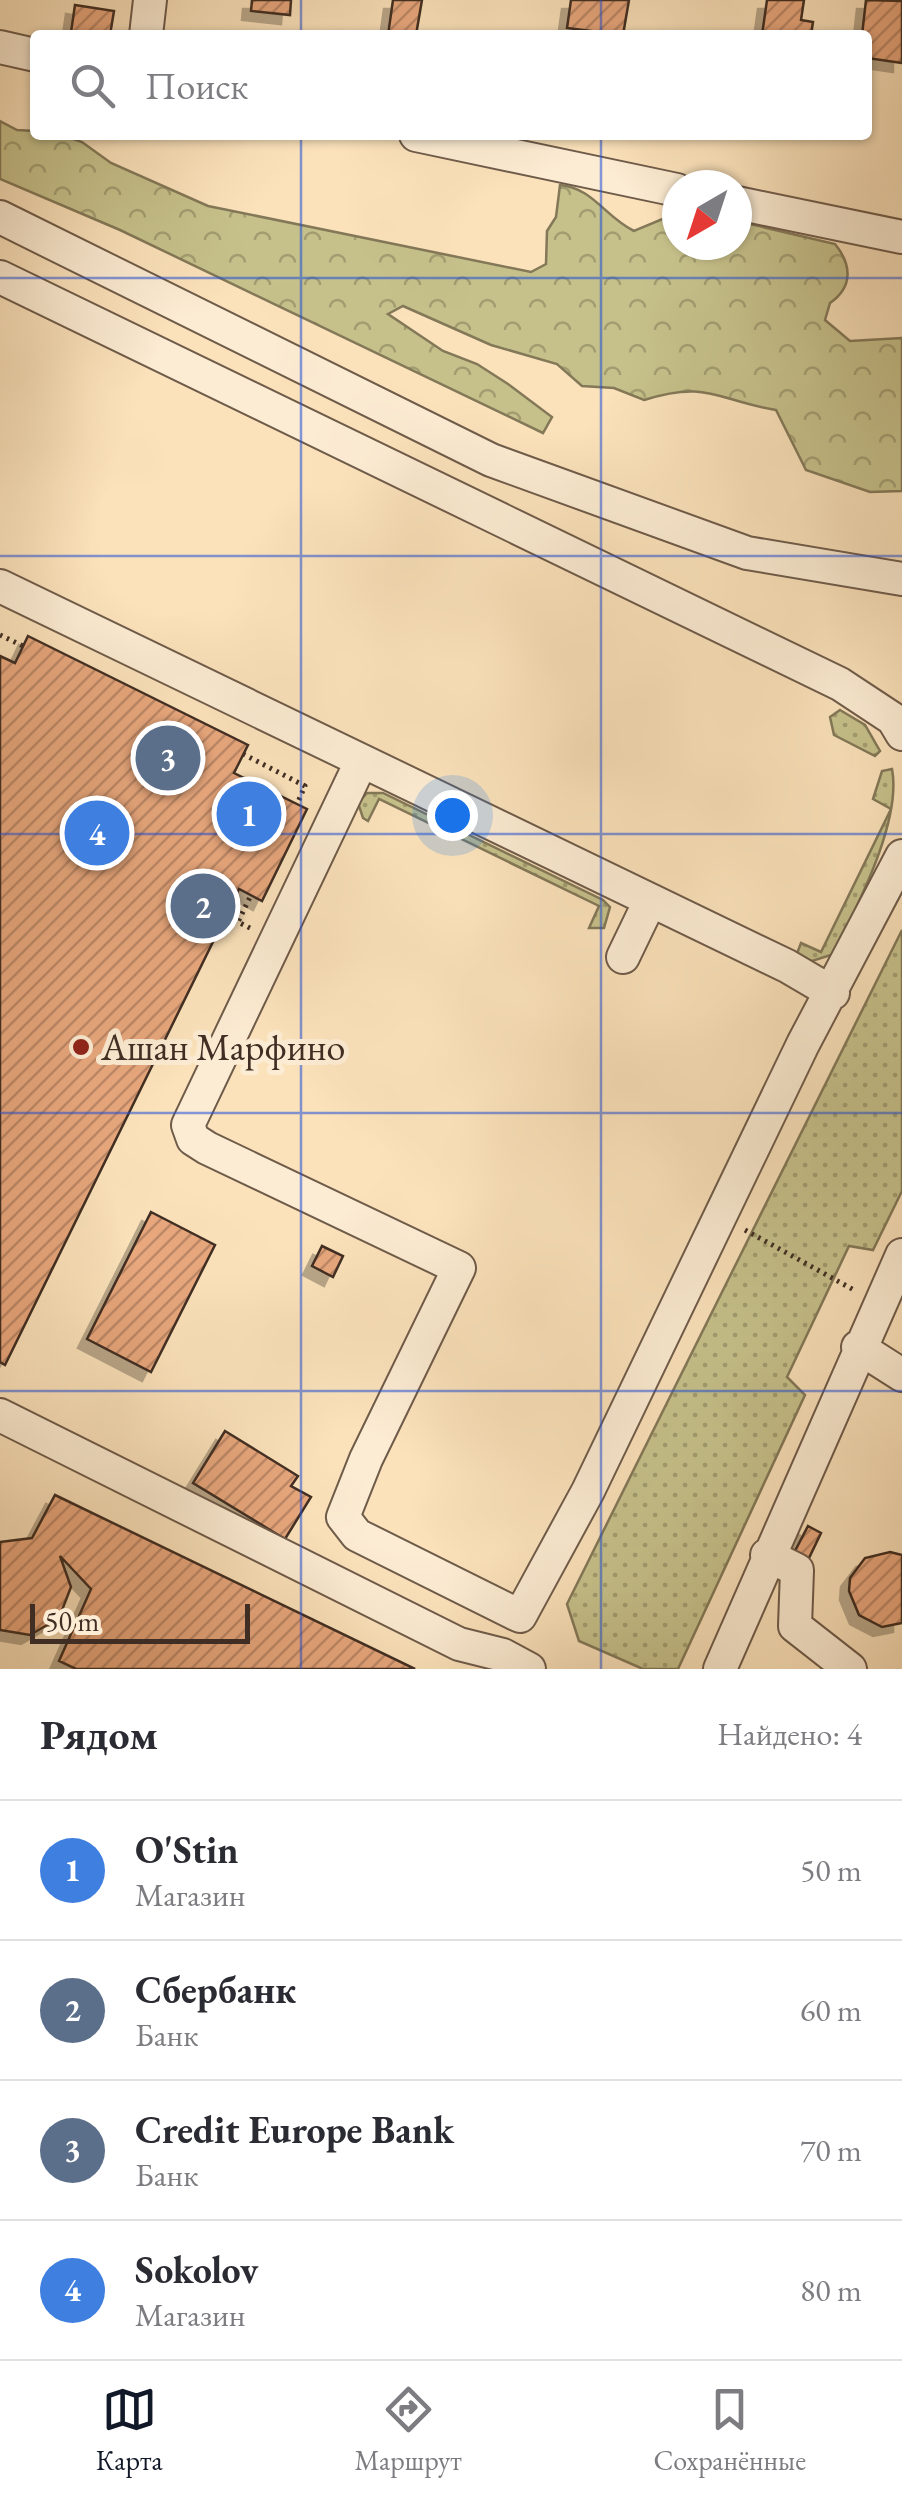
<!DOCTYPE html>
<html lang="ru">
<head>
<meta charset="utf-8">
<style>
  :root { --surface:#fff; --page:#f2f2f3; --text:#2b2b33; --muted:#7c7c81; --line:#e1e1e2; --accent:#111827 }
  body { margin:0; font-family:"EB Garamond",serif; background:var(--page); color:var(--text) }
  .compass { position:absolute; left:662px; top:170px; width:90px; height:90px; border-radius:50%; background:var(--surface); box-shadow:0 2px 8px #0004; rotate:219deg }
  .scale { position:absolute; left:30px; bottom:25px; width:220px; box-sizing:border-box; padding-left:10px; border:5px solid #402e24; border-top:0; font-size:28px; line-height:35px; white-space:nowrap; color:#402e24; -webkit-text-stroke:8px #fcecd3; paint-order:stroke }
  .you { position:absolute; left:452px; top:815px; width:35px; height:35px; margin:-25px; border:8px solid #fff; border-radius:50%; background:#1a73e8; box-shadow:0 0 0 15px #1a73e833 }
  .badge { display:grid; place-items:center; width:65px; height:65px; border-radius:50%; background:var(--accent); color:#fff; font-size:32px; font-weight:700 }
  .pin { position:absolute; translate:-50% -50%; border:5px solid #fff; box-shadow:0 2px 10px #0006 }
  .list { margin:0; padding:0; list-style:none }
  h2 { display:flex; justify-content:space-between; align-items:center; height:130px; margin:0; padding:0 40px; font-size:42px }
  h2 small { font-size:32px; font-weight:400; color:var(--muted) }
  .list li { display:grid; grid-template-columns:65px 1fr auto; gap:30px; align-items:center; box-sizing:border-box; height:140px; padding:0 40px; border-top:2px solid var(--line) }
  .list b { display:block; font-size:38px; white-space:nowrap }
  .list p { margin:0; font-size:32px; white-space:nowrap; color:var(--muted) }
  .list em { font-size:32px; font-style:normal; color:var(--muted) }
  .icon { flex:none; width:55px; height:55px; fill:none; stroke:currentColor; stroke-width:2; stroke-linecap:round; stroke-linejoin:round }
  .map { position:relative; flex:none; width:902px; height:1669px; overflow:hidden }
  .search { position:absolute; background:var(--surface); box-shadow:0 2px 8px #0004; left:30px; right:30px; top:30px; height:110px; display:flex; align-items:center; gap:25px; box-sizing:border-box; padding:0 35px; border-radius:10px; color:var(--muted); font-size:38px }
  .sheet { height:690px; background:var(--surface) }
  nav { display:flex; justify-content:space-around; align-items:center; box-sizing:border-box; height:140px; border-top:2px solid var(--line); background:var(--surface); font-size:28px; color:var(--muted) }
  nav a { display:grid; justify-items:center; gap:5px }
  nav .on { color:var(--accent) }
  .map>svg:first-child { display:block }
  .grass { fill:url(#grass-dots); stroke:#837858; stroke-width:2.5 }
  .forest { fill:url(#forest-crowns); stroke:#837858; stroke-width:2.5 }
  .building { fill:url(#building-hatch); stroke:#402e24; stroke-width:2.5; filter:url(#shadow) }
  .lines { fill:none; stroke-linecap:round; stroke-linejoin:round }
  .minor-casing { stroke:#6f5b4a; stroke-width:36 }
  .path { stroke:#402e24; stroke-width:5; stroke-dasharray:2.5 5; stroke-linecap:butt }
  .minor { stroke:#fcecd3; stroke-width:32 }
  .grid { fill:none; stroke:#1d4ed8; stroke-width:2.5; stroke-opacity:0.55 }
  .poi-dot { fill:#8f2418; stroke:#fcecd3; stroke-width:4 }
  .labels { text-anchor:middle; stroke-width:10; stroke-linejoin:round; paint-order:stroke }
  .poi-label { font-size:38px; fill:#402e24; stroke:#fcecd3; text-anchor:start }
</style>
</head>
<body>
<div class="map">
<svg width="902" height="1669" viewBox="0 0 902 1669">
  <defs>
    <pattern id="grass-dots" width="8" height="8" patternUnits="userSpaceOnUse" patternTransform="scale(2.5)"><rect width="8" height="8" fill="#c6c18b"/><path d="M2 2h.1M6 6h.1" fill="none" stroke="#a29d71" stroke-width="1.8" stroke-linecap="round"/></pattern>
    <pattern id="forest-crowns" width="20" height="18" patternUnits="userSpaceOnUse" patternTransform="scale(2.5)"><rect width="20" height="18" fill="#c6c18b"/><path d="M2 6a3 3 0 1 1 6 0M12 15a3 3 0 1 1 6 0" fill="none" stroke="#a29d71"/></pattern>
    <pattern id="building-hatch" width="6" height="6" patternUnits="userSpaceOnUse" patternTransform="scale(2.5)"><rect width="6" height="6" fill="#e8a77d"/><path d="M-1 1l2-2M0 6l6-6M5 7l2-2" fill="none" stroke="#bd8866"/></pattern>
    <filter id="shadow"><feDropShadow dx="-9" dy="9" stdDeviation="0" flood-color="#0004"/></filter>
  </defs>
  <rect width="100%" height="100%" fill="#fbe2bb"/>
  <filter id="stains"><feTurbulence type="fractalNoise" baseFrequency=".002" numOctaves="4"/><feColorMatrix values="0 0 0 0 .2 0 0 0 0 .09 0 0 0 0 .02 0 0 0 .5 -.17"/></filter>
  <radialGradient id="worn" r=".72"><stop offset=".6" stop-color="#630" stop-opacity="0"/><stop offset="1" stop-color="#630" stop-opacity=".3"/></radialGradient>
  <!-- grass -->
  <path class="grass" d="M840 710 865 725 880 751 875 756 834 735 830 717Z
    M892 769C902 821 857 906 834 954L809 962 796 956 801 943 821 952 891 809 873 799 882 771Z
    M367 793H383L603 900 610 907 604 928H589L599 906 379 799 368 821 363 818 358 803Z
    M902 930V1191L873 1250 849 1246 787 1377 805 1395 678 1669H643L579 1641 567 1604Z"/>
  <!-- forest -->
  <path class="forest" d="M0 121 17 130 35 131V135H62L82 142 111 163 208 206 531 272 546 264 547 231 556 217 560 185C593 188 605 217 634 231L677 213V245H737V221L835 244C852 265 853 287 830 303L825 320 850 341 902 338V491L870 492 806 470 776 410C716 400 708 380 644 400L614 388 582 386 557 364 491 345 403 306 388 314 443 351 477 364 508 384 552 417 543 433 120 230 0 179Z"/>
  <!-- building -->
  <path class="building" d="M252 0H291L290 15 251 11Z
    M393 0H422L416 35H388Z
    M571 0H629L623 35 567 28Z
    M767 0H804L801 20 813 22 811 35H762Z
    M866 0 902 1V63L867 58V35H862Z
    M75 5 114 11 110 35 71 32Z
    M28 636 248 745 234 773 307 809 262 901 239 889 5 1365 0 1362V656L15 663Z
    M151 1212 215 1245 151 1372 87 1339Z
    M322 1246 343 1256 333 1277 312 1266Z
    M225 1431 298 1476 291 1486 311 1497 285 1539 193 1483Z
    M55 1495 415 1669H76L59 1661 91 1589 60 1556 71 1587 59 1618 30 1635 0 1630V1542L32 1538Z
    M808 1526 821 1533 809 1558 795 1551Z
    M890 1552 902 1555V1623L882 1627 859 1615 849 1591 850 1578 865 1558Z"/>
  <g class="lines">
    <!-- minor casing -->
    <g class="minor-casing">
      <path id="minor" d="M146 35 150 0
        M0 47 35 55
        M416 135 677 190
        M737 203 902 237
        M0 217 491 460 747 553 902 579
        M0 277 840 684 893 719 902 734
        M0 586 787 966 833 993
        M361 762 188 1125 193 1139 207 1148 459 1268 366 1459 343 1517 357 1535 520 1616 588 1491 803 1044 902 856
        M623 957 650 901
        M858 1347 902 1375
        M0 1415 459 1644 503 1655 529 1669
        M767 1555 797 1570 795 1626 850 1669
        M720 1669 902 1255"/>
    </g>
    <!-- path -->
    <path class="path" d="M0 635 23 646
      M243 754 305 786 297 804
      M250 928 238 922 251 895
      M745 1230 854 1290"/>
    <!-- minor -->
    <use href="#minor" class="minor"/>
  </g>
  <!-- grid -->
  <path class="grid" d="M301 0V35M601 0V35M301 135V1669M601 135V1669M0 278H902M0 556H902M0 834H902M0 1113H902M0 1391H902"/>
  <!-- markers -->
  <circle class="poi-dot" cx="81" cy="1047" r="10"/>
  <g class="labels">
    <!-- poi labels -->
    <g class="poi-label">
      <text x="101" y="1060">Ашан Марфино</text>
    </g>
  </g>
  <rect width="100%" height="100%" filter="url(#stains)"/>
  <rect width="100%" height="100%" fill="url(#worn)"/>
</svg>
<svg class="compass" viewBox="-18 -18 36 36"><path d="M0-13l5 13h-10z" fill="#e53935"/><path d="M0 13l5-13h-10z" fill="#7c7c81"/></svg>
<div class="scale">50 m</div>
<div class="you"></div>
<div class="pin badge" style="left:249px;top:814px;background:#3f7fe0">1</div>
<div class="pin badge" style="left:203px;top:906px;background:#5c6f8a">2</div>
<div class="pin badge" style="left:168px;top:758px;background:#5c6f8a">3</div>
<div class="pin badge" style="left:97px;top:833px;background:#3f7fe0">4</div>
<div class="search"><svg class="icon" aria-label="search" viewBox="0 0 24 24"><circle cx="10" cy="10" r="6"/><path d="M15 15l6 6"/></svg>Поиск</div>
</div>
<section class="sheet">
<h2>Рядом<small>Найдено: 4</small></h2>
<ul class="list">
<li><span class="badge" style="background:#3f7fe0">1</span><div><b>O'Stin</b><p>Магазин</p></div><em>50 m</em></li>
<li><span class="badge" style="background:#5c6f8a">2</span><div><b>Сбербанк</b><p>Банк</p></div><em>60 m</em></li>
<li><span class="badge" style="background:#5c6f8a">3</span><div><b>Credit Europe Bank</b><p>Банк</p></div><em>70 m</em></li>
<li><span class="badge" style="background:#3f7fe0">4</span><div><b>Sokolov</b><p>Магазин</p></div><em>80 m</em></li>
</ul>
</section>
<nav>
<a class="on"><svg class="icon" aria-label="map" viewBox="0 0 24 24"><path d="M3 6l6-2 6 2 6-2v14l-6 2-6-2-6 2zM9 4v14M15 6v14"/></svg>Карта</a>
<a><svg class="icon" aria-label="directions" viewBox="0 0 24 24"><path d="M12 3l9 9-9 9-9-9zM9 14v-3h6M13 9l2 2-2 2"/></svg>Маршрут</a>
<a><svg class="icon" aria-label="saved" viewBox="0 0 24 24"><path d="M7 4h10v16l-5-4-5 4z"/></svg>Сохранённые</a>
</nav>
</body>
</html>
